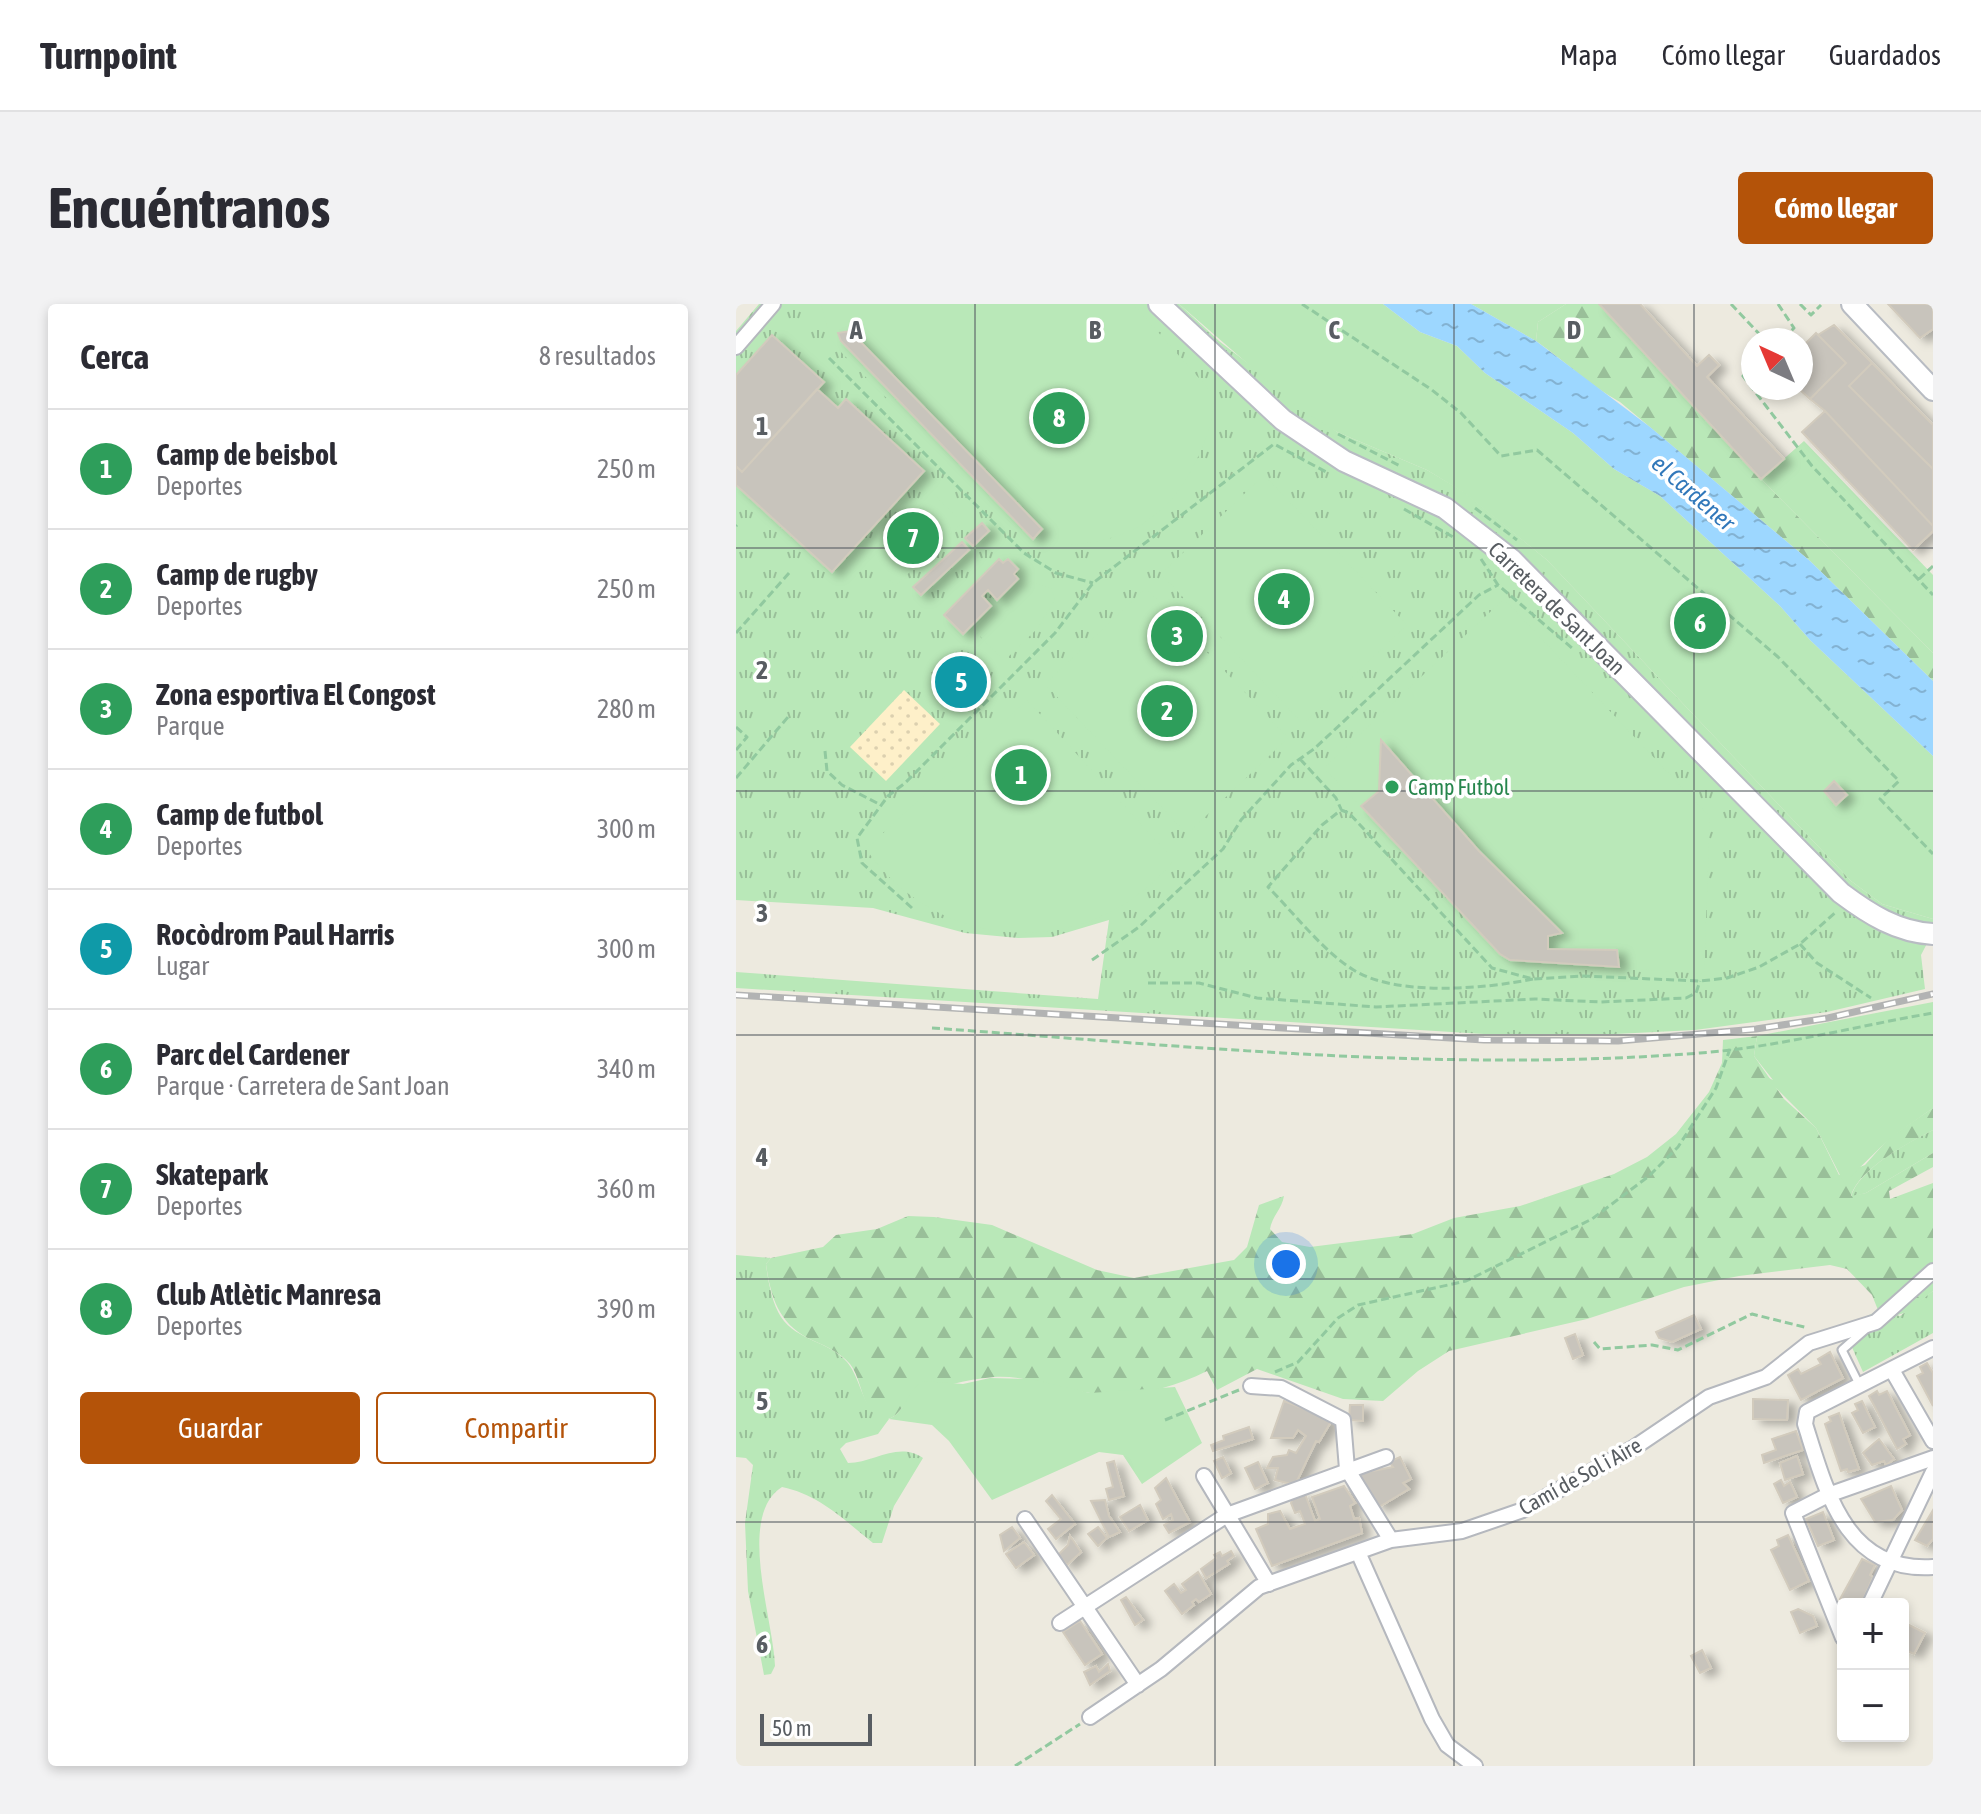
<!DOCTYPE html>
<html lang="es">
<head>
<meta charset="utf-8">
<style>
  :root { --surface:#fff; --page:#f2f2f3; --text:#2b2b33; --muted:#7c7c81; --line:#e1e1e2; --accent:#b45309 }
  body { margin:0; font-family:"Asap Condensed",sans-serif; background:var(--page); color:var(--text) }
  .controls { position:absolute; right:24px; bottom:24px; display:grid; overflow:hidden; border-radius:8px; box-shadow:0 4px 12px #0003 }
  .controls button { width:72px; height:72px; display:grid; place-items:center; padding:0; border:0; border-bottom:2px solid var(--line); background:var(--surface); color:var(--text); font:40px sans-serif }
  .compass { position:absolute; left:1005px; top:24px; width:72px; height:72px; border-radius:50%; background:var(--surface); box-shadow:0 4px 12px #0003; rotate:316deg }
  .scale { position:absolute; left:24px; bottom:20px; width:112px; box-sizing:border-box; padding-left:8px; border:4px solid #585d62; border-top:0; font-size:22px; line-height:28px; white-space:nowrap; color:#585d62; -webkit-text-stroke:6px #fff; paint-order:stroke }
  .you { position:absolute; left:550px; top:960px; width:28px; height:28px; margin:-20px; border:6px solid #fff; border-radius:50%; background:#1a73e8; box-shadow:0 0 0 12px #1a73e833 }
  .badge { display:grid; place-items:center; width:52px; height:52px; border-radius:50%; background:var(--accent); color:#fff; font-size:26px; font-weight:700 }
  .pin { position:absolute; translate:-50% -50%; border:4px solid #fff; box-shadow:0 2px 8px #0006 }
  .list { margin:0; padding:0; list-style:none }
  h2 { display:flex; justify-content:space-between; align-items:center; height:104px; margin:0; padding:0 32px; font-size:34px }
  h2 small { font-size:26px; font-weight:400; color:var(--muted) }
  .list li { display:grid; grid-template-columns:52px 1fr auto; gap:24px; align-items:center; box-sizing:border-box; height:120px; padding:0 32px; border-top:2px solid var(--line) }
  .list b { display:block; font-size:30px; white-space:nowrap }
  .list p { margin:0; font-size:26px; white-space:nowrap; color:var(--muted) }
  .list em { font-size:26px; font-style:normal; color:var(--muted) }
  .actions { display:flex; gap:16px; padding:24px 32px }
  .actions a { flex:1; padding:18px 0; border:2px solid var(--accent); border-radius:8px; text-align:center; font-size:28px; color:var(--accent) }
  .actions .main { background:var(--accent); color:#fff }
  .map { position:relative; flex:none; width:1197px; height:1462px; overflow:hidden; border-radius:8px }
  header { display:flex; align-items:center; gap:48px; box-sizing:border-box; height:112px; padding:0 40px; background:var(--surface); border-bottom:2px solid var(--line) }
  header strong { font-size:38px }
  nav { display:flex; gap:44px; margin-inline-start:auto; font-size:28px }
  .intro { display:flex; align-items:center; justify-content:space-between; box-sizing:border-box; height:192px; padding:0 48px }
  h1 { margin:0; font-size:56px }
  .button { padding:20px 36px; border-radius:8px; background:var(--accent); color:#fff; font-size:28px; font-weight:700 }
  main { display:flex; gap:48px; padding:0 48px }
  aside { flex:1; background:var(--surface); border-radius:8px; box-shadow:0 4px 12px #0003 }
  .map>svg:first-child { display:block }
  .grass { fill:url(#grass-tufts) }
  .forest { fill:url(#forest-firs) }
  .sand { fill:url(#sand-dots) }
  .green { fill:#b9e8b8 }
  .water { fill:url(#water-ripples) }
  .building { fill:#c8c4bc; stroke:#d2cbbd; stroke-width:2; filter:url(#shadow) }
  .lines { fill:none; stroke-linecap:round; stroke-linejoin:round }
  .lane-casing { stroke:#b5b8be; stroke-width:11 }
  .street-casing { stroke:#b5b8be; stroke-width:18 }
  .secondary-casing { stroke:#b8bcc3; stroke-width:24 }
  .path { stroke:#91c99f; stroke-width:3; stroke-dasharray:8 4; stroke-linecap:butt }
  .lane { stroke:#fff; stroke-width:7 }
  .street { stroke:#fff; stroke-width:14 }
  .secondary { stroke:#fff; stroke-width:20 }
  .rail-casing { stroke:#b2b3b3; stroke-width:7 }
  .rail { stroke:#fff; stroke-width:4; stroke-dasharray:12; stroke-linecap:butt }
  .grid { fill:none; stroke:#585d62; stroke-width:2; stroke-opacity:0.55 }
  .leisure-dot { fill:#2e9e5b; stroke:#fff; stroke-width:3 }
  .labels { text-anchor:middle; stroke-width:7; stroke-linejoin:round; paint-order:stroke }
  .street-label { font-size:22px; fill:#585d62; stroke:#fff }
  .leisure-label { font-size:22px; fill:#27864d; stroke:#fff; text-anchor:start }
  .water-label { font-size:24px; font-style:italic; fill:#3178ba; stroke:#fff }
  .grid-label { font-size:26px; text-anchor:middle; font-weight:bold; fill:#585d62; stroke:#fff; stroke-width:7; stroke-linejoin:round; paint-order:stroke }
</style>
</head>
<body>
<header>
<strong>Turnpoint</strong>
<nav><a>Mapa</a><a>Cómo llegar</a><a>Guardados</a></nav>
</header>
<div class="intro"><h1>Encuéntranos</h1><a class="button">Cómo llegar</a></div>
<main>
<aside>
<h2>Cerca<small>8 resultados</small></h2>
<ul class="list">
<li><span class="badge" style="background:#2e9e5b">1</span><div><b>Camp de beisbol</b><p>Deportes</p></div><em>250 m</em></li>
<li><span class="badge" style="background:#2e9e5b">2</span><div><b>Camp de rugby</b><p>Deportes</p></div><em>250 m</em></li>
<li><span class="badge" style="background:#2e9e5b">3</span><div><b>Zona esportiva El Congost</b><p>Parque</p></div><em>280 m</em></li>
<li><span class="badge" style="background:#2e9e5b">4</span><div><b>Camp de futbol</b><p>Deportes</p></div><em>300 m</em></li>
<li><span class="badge" style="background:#0f9aa8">5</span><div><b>Rocòdrom Paul Harris</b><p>Lugar</p></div><em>300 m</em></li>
<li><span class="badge" style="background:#2e9e5b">6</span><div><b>Parc del Cardener</b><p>Parque · Carretera de Sant Joan</p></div><em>340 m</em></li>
<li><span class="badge" style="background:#2e9e5b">7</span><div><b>Skatepark</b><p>Deportes</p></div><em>360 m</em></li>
<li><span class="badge" style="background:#2e9e5b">8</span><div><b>Club Atlètic Manresa</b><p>Deportes</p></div><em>390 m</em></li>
</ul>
<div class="actions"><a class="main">Guardar</a><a>Compartir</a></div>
</aside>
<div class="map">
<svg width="1197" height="1462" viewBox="0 0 1197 1462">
  <defs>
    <pattern id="grass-tufts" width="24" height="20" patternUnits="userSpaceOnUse" patternTransform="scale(2)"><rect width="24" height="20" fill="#b9e8b8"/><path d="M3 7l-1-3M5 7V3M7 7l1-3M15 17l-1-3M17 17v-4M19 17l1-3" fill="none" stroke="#99bf99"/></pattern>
    <pattern id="forest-firs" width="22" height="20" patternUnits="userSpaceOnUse" patternTransform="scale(2)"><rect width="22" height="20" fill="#b9e8b8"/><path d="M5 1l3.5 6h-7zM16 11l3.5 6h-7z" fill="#99bf99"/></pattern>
    <pattern id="sand-dots" width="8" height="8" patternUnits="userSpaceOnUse" patternTransform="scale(2)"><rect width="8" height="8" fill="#fef0c9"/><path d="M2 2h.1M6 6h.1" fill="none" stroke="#dcd0af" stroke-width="1.8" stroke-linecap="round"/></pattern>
    <pattern id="water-ripples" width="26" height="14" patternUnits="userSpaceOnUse" patternTransform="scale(2)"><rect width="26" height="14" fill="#9dd7ff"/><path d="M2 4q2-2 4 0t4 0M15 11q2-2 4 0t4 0" fill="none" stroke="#83b2d2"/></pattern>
    <filter id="shadow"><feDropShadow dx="8" dy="4.5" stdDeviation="4" flood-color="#0004"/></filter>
  </defs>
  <rect width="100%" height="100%" fill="#edeadf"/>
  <!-- grass -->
  <path class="grass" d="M23 0H443L483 37 601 128 691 166 728 188 811 256 1115 577 1146 600 1197 615V628L1185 651 1189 685 1091 708 959 726 879 730H748L0 684V668L362 695 373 616 316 633 282 634 229 629 137 604 0 596V27Z
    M1197 826V849L1130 889 1115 893C1122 865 1173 838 1197 826Z
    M0 951 35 954 30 960C32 977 36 999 45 1013 61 1037 93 1037 111 1058 126 1075 126 1111 153 1115L142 1130 110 1139 104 1145 112 1159C138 1159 162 1137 187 1154L158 1202 146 1239H137C108 1216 84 1191 46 1183 0 1212 38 1317 39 1362L35 1370 28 1371 12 1287 9 1219 17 1161 10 1154 0 1153Z
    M1197 987V1029L1127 1068 1107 1023 1142 1007 1164 1012Z"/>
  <!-- forest -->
  <path class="forest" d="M830 0H863L1025 175 1197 349V377L1074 257 884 98C854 82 829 57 800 37L802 18Z
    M1021 732 1018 752 1048 795 1080 824 1103 871 1129 861 1153 834 1197 804V826C1174 838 1122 865 1115 892L1130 889 1197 849V863L1153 887 1154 895 1197 879V987L1171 1008 1146 1016 1136 991 1111 965 1094 961 1003 972 948 983 851 1015 713 1047 682 1067 647 1097 607 1095 521 1065 481 1086 471 1067C435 1085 395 1095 354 1089 321 1085 292 1071 258 1073 229 1076 202 1082 177 1094 166 1099 159 1122 143 1113 125 1103 126 1075 114 1060 104 1049 92 1043 78 1037 44 1022 35 996 30 960L35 954 87 943 100 931 141 925 172 912 198 913 256 921 361 966 398 974 498 956 511 943 523 901 548 892C546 905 536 912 534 925L546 938 574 943 677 930 718 914 784 902 878 870 911 853 940 830 973 788 986 759 987 736Z"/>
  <!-- sand -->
  <path class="sand" d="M168 386 204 420 150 477 114 443Z"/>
  <!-- green -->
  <path class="green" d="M85 0H397L477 90C480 111 470 136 461 155 427 227 372 246 295 240L102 45 94 34Z
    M443 0H647L684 28 721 42 749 69 837 129 878 165 924 192 1044 302 1074 336 1197 452V615L1146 600 1115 577 811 256 727 188 691 166 601 128 564 105Z
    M735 0H830L802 18 800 37Z
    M1068 137 1197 271V349L1025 175Z
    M528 171 671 321 567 420 425 270Z
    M194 186 226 219 159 282 128 249Z
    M294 277 315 284 319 295 302 324 268 357 238 326Z
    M410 284 552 434 451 530 309 380Z
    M768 295 974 513 968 670 774 656 764 650 588 464Z
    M291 396 438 556C357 657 203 652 130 545Z
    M1197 698V804L1153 835 1108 879 1080 824 1028 772 1037 776 1018 752 1021 732Z
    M254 1074 295 1075 354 1089 439 1083 466 1139 406 1180 387 1151 363 1148 256 1196 213 1137 196 1121 153 1115C172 1106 170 1086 187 1077L227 1080Z"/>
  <!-- water -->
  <path class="water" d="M647 0H735L800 37 914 123 1074 257 1197 377V452L1074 336 1044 302 924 192 878 165 837 129 749 69 721 42 684 28Z"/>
  <!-- building -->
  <path class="building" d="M863 0H904L961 62 973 51 983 61 971 73 1048 155 1025 175Z
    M1152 0H1197V25L1184 34Z
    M1098 21 1136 59 1113 82 1197 165V222L1089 107 1074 95 1110 59 1082 31Z
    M114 27 306 225 297 235 105 37 102 29Z
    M1080 29 1110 59 1074 95 1062 84 1065 44Z
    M36 31 88 78 6 168 0 162V71Z
    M1136 59 1197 121V165L1113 82Z
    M81 85 102 104 110 95 188 167 96 268 0 181V162L6 168Z
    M1089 107 1197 222V227L1177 246 1066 128Z
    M246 219 253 227 237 242 229 234Z
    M226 238 233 246 185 291 177 283Z
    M263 255 267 259 272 255 282 265 278 270 282 275 261 296 252 286 246 292 255 302 227 330 208 311Z
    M224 369 236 374 237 381 229 389 216 385 213 375Z
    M645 436 743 547 826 629 812 632V645L881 646 883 663 774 656 764 650 625 502 643 487Z
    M1098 477 1111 491 1100 501 1088 487Z
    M958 1011 965 1025 936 1038 923 1034 920 1028Z
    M839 1030 847 1051 837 1055 829 1034Z
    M1094 1048 1107 1074 1065 1096 1052 1071 1062 1065 1065 1070 1085 1060 1082 1055Z
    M1191 1059 1197 1069V1102L1181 1072 1187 1069 1184 1063Z
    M1141 1087 1143 1091 1151 1087 1174 1131 1167 1135 1170 1140 1161 1145 1133 1092Z
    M1017 1095 1052 1096 1051 1116 1017 1115Z
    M548 1097 596 1116 583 1138 580 1137 559 1181 539 1176 542 1164H531L537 1153 551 1151 553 1146 560 1149 570 1132 562 1126 557 1134H535Z
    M1126 1097 1139 1123 1127 1129 1116 1109 1122 1106 1119 1100Z
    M614 1101H627V1117L613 1116Z
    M1103 1109 1123 1165 1112 1168 1111 1165 1105 1167 1089 1120 1095 1117 1093 1113Z
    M513 1123 517 1135 477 1147 475 1141 488 1136 487 1132Z
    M1060 1127 1067 1146 1028 1159 1026 1151 1040 1146 1036 1135Z
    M1143 1135 1158 1155 1150 1161 1148 1157 1136 1161 1127 1149Z
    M1061 1152 1067 1170 1049 1176 1044 1159Z
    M487 1153 495 1169 486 1174 478 1157Z
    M664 1153 675 1175 667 1179 673 1185 643 1203 621 1170 657 1163 653 1158Z
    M378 1157 388 1192 373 1196 370 1185 377 1183 371 1159Z
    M522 1158 532 1179 519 1185 509 1164Z
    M430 1174 454 1218 433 1229 428 1221 437 1216 435 1210 427 1215 420 1200 425 1196 419 1184Z
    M1045 1176 1048 1182 1054 1178 1061 1193 1047 1199 1038 1180Z
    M608 1182 619 1199 614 1202 618 1215 623 1214 626 1229 536 1262 520 1225 532 1220V1210L544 1207 554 1225 569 1220 564 1207 559 1209 555 1199 557 1194 569 1190 579 1217 584 1215 576 1193Z
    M1155 1182 1166 1206 1157 1216 1139 1218 1125 1195Z
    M316 1191 339 1220 320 1235 312 1225 325 1215 310 1197Z
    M369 1196 373 1212 384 1228 373 1233 355 1197Z
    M404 1201 412 1216 393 1227 384 1213Z
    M1197 1206V1235L1191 1242 1179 1236Z
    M1087 1208 1098 1236 1082 1242 1070 1215Z
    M276 1223 284 1234 268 1247 264 1231Z
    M362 1223 371 1234 362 1242 352 1230Z
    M1052 1231 1073 1277 1054 1286 1035 1246 1043 1242 1041 1236Z
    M334 1232 345 1248 331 1261 322 1251 332 1241Z
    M288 1238 298 1251 280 1264 270 1250Z
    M495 1247 498 1252 491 1257 493 1260 470 1274 465 1265 480 1254 478 1251 484 1248 486 1252Z
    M1126 1255 1139 1261 1134 1271 1137 1273 1125 1300H1109L1104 1295Z
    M462 1268 475 1290 463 1298 460 1295 456 1298 458 1301 446 1310 429 1287 438 1280 445 1289 450 1286 446 1280Z
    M390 1293 407 1316 399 1321 385 1296Z
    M1062 1305 1077 1312 1081 1322 1064 1329 1055 1308Z
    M344 1317 366 1350 349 1361 327 1328Z
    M1167 1318 1189 1329 1178 1350 1167 1345Z
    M966 1346 975 1364 964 1369 955 1352Z
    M372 1360 374 1367 354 1381 348 1368 360 1362 363 1368Z"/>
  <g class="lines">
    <!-- lane casing -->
    <g class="lane-casing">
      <path id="lane" d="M1124 1082 1106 1046 1131 1024"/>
    </g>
    <!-- street casing -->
    <g class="street-casing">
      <path id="street" d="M0 43 37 0
        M1197 1044 1071 1108 1069 1120C1090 1186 1109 1269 1197 1263
        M1156 1066 1197 1137
        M515 1082 545 1084 607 1116 611 1165 655 1236
        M468 1172 533 1280
        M289 1215 402 1381
        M622 1248 696 1415 711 1441 739 1462
        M1134 1300 1197 1168
        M324 1319 491 1211 650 1153
        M1107 1334 1057 1209 1092 1191 1197 1154
        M354 1413 425 1365 523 1283 655 1236 726 1227 787 1206 899 1143 973 1093 1030 1073 1073 1039 1140 1018 1197 967"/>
    </g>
    <!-- secondary casing -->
    <g class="secondary-casing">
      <path id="secondary" d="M423 0 547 116 608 157 709 204 776 256 1105 589C1133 610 1161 628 1197 630
        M1116 0 1197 86"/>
    </g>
    <!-- path -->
    <path class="path" d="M566 0 696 86 725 109 765 152 801 146 1042 353 1163 477 1144 495 1197 550
      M995 0 1029 36
      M1042 0 1058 24 1046 36
      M1064 0 1075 11 1085 1
      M93 54 288 249 320 269 357 279
      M1017 62 1007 72 1076 162 1197 291
      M602 130 666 163
      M739 204 781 236
      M668 205 717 233
      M0 222 1 221
      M745 255 762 281 836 344
      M1183 275 1197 262
      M0 329 54 268
      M0 423 11 433 0 446
      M89 447 91 467 106 481 145 501
      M564 455 600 494 605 505
      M0 474 52 413
      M176 604 126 559 121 534 152 492 169 479 319 329 357 279 538 140 592 169
      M1064 640 1081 659 1135 694
      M356 656 403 623 450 579 487 545 505 516 555 461 578 445 743 291 762 281
      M797 675C748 685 659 693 616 665 587 647 557 608 532 583L586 521 605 506 613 509 756 664 797 675 846 672 964 677 991 674 1023 663 1064 640 1100 608
      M412 679H463L521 694 640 703 799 695 865 698 950 694 960 689 964 677
      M196 724C451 742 708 769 964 749 1043 743 1120 722 1197 709
      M858 1038 864 1045 916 1041 942 1046 1016 1010 1072 1024
      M539 1068 562 1058 602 1014 622 1001 730 977 856 915 913 872 942 843 980 784 994 745
      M429 1116 503 1086
      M279 1462 344 1420"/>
    <!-- lane -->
    <use href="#lane" class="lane"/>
    <!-- street -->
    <use href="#street" class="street"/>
    <!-- secondary -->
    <use href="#secondary" class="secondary"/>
    <!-- rail casing -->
    <g class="rail-casing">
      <path id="rail" d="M0 691 748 736 882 737 1020 725 1092 714 1197 690"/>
    </g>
    <!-- rail -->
    <use href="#rail" class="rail"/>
  </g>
  <!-- grid -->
  <path class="grid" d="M239 0V1462M479 0V1462M718 0V1462M958 0V1462M0 244H1197M0 487H1197M0 731H1197M0 975H1197M0 1218H1197"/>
  <!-- markers -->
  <circle class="leisure-dot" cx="656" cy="483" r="8"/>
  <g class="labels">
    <!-- street labels -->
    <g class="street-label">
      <text transform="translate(821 304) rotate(44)" y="8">Carretera de Sant Joan</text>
      <text transform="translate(844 1172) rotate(-29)" y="8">Camí de Sol i Aire</text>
    </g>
    <!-- leisure labels -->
    <g class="leisure-label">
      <text x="672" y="491">Camp Futbol</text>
    </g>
    <!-- water labels -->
    <g class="water-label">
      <text transform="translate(957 189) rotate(41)" y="8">el Cardener</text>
    </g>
  </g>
  <g class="grid-label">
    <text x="120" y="35">A</text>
    <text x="359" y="35">B</text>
    <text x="598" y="35">C</text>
    <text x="838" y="35">D</text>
    <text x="26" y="131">1</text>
    <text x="26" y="375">2</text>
    <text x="26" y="618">3</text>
    <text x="26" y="862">4</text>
    <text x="26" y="1106">5</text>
    <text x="26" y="1349">6</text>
  </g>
</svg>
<div class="controls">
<button>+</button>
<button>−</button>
</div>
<svg class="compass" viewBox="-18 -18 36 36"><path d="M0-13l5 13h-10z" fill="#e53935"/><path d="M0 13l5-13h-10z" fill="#7c7c81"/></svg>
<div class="scale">50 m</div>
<div class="you"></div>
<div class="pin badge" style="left:285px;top:471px;background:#2e9e5b">1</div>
<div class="pin badge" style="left:431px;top:407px;background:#2e9e5b">2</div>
<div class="pin badge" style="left:441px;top:332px;background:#2e9e5b">3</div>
<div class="pin badge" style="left:548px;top:295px;background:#2e9e5b">4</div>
<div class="pin badge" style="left:225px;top:378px;background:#0f9aa8">5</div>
<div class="pin badge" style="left:964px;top:319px;background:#2e9e5b">6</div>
<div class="pin badge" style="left:177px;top:234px;background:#2e9e5b">7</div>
<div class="pin badge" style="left:323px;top:114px;background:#2e9e5b">8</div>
</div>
</main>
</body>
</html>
